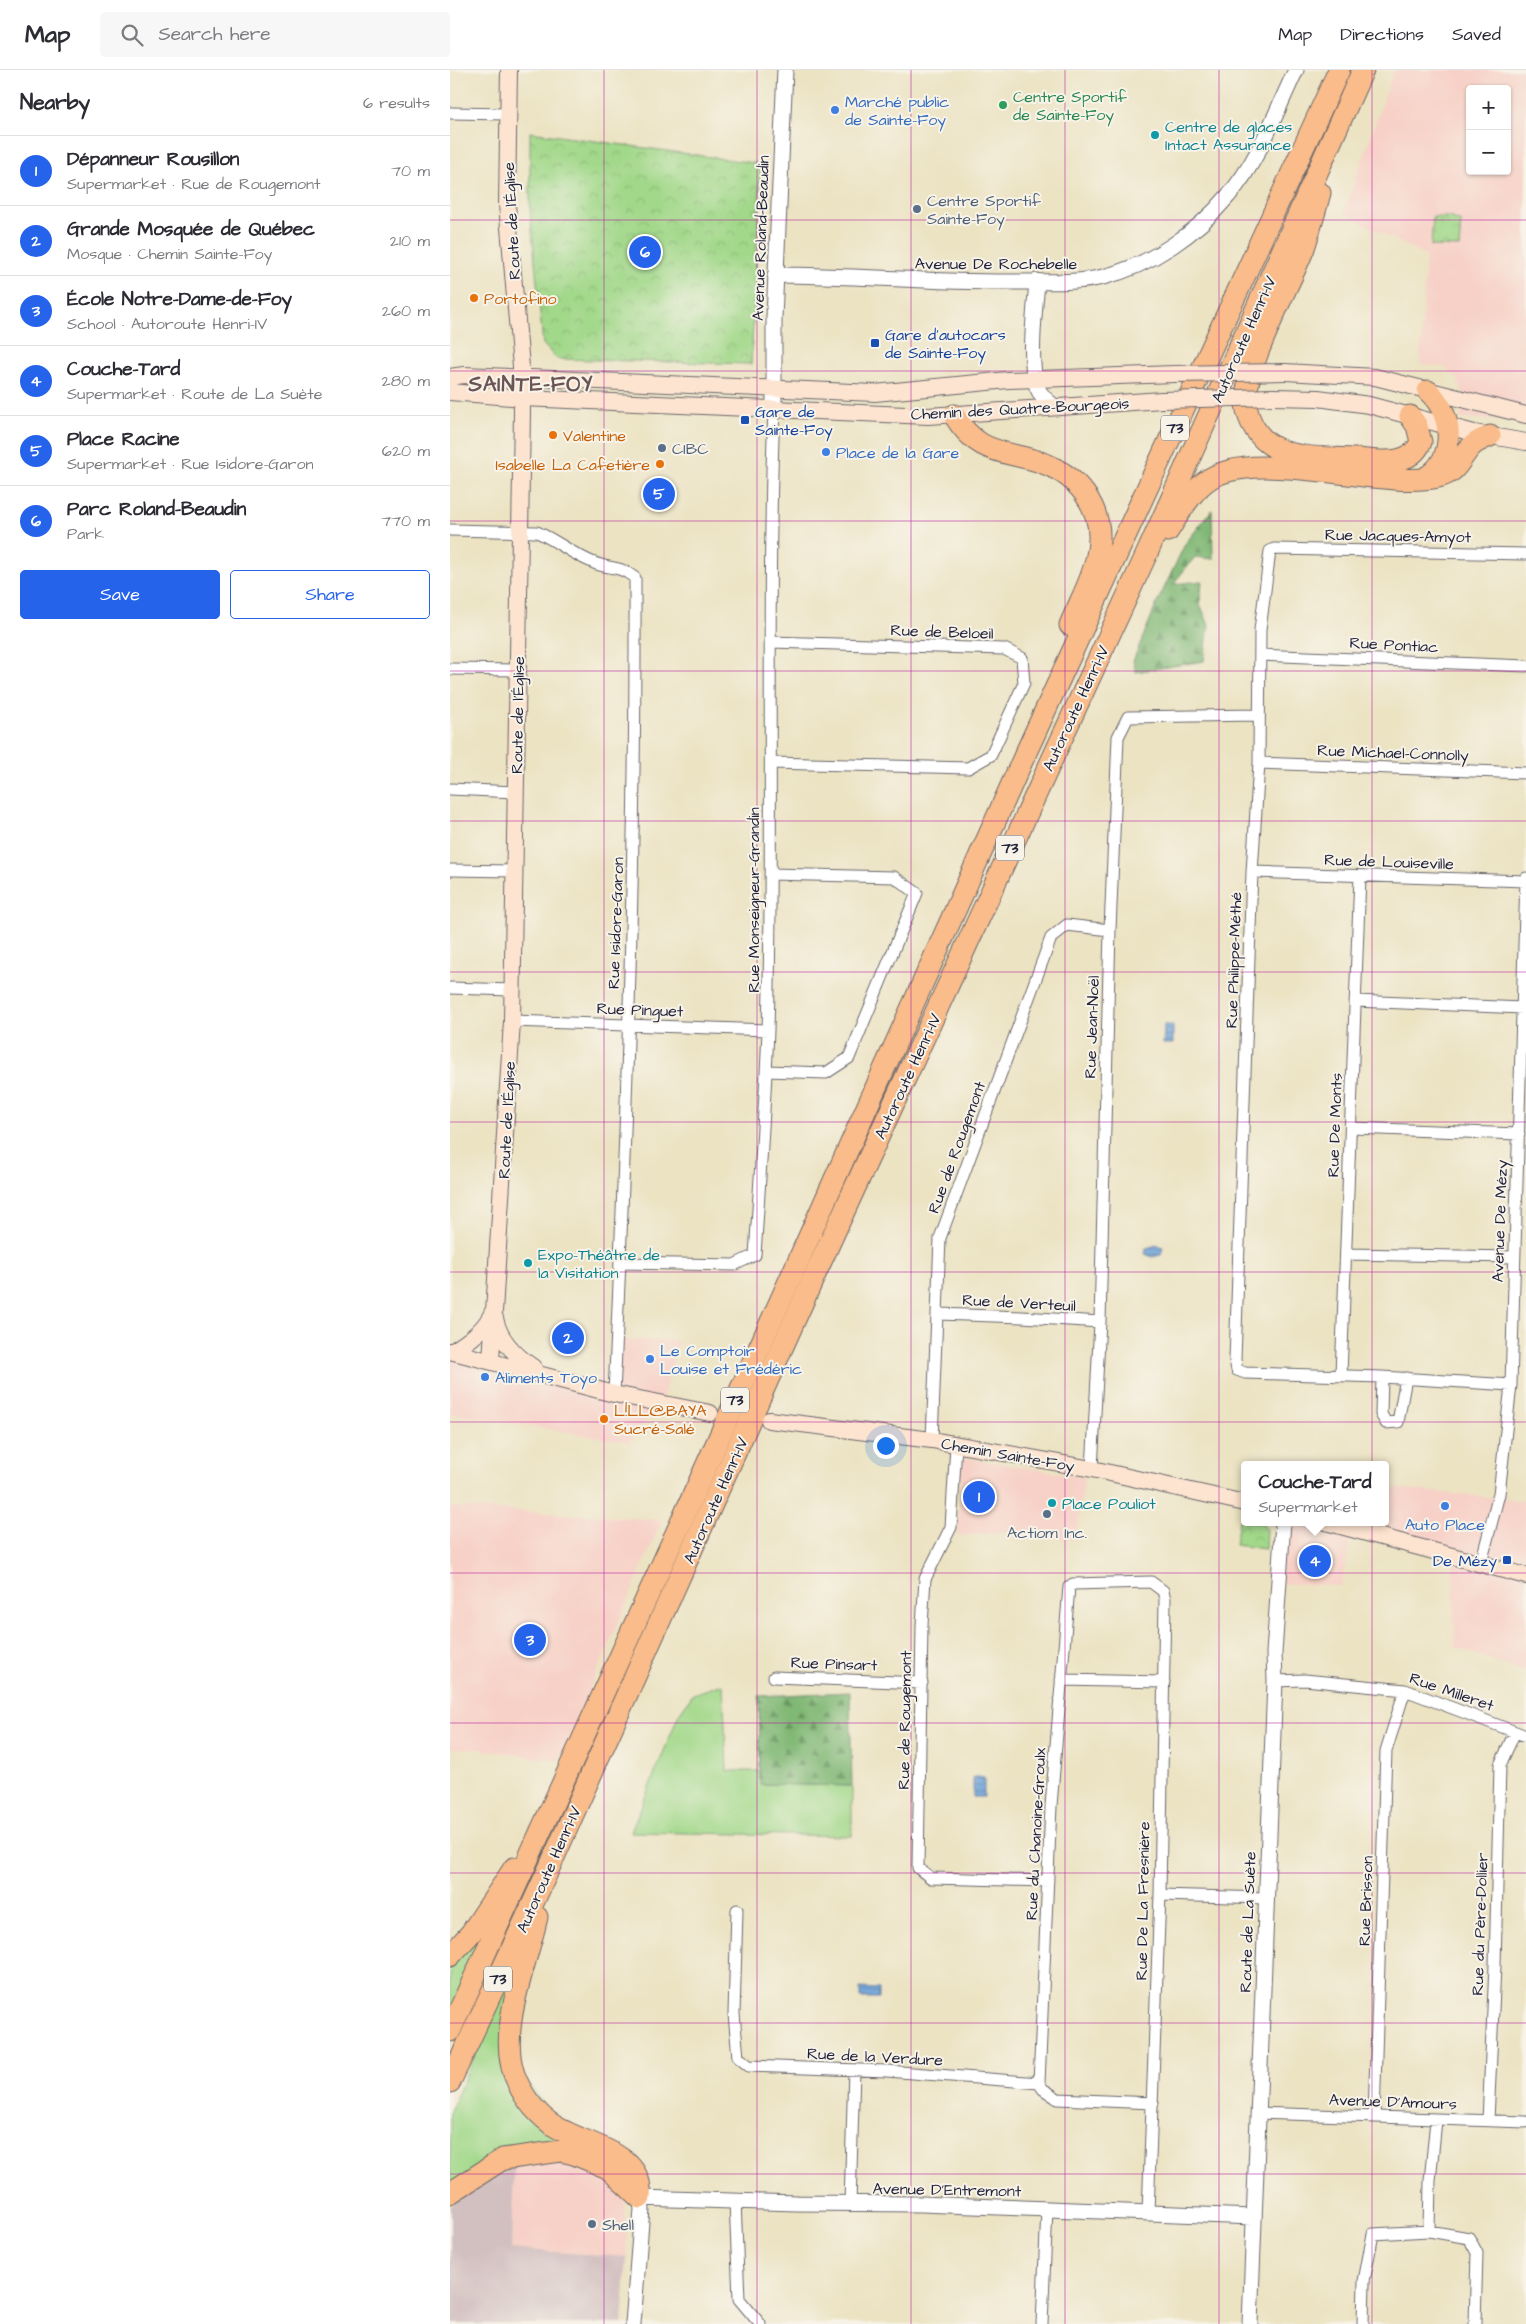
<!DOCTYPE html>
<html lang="en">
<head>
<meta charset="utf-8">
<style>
  :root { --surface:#fff; --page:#f7f7f7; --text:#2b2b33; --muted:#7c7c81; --line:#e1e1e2; --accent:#2563eb }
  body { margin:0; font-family:"Architects Daughter",sans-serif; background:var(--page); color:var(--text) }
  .controls { position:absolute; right:15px; top:15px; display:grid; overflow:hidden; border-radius:5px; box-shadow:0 1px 4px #0004 }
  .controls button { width:45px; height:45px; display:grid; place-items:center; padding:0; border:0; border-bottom:1px solid var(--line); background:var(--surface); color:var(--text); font:25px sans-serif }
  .you { position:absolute; left:435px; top:1375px; width:18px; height:18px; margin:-12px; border:4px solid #fff; border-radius:50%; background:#1a73e8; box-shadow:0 0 0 8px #1a73e833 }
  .badge { display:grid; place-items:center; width:32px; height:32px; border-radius:50%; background:var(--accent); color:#fff; font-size:16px; font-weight:700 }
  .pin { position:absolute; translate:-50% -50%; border:2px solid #fff; box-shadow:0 1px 5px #0006 }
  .popup { position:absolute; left:791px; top:1391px; width:148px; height:65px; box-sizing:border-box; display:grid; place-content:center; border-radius:5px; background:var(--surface); filter:drop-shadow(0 1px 4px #0005); font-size:16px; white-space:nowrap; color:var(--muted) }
  .popup b { font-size:19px; color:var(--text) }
  .popup::after { content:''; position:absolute; left:50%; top:100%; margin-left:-10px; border:10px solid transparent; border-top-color:var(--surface) }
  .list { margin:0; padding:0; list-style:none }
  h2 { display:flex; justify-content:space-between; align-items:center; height:65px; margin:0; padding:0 20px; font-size:21px }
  h2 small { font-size:16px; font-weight:400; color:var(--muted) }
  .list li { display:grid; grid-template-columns:32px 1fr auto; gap:15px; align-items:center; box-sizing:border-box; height:70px; padding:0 20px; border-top:1px solid var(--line) }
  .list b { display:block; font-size:19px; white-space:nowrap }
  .list p { margin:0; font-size:16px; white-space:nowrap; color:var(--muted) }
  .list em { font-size:16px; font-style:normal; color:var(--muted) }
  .actions { display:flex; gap:10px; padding:15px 20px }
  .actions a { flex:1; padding:11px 0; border:1px solid var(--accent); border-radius:5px; text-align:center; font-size:18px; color:var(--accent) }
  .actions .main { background:var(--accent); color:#fff }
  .icon { flex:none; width:28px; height:28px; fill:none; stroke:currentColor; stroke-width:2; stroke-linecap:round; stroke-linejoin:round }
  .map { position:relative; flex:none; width:1076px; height:2254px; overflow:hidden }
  header { display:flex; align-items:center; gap:30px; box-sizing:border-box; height:70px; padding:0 25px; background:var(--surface); border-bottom:1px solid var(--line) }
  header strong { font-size:24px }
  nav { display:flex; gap:28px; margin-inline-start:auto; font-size:18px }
  .search { width:350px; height:45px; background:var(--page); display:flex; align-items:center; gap:12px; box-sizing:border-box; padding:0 18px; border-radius:5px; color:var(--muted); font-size:19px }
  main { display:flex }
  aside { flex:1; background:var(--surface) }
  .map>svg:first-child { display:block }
  .built { fill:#f7d1c7; fill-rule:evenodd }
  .industrial { fill:#d2bfc0 }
  .grass { fill:#a1d889; stroke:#627d62 }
  .forest { fill:url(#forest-firs); stroke:#516d58 }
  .park { fill:url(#park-crowns); stroke:#627d62 }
  .water { fill:url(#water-rules); stroke:#466189 }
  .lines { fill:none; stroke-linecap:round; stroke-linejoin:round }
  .minor-casing { stroke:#69666b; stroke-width:13 }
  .tertiary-casing { stroke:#69666b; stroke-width:17 }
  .secondary-casing { stroke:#69666b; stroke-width:18 }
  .motorway-casing { stroke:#69666b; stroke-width:23 }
  .minor { stroke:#fff; stroke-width:11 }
  .tertiary { stroke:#fff; stroke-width:15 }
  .secondary { stroke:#fde4d0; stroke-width:16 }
  .motorway { stroke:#f9bc8a; stroke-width:21 }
  .secondary-bridge-casing { stroke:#69666b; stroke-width:18; stroke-linecap:butt }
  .secondary-bridge { stroke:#fde4d0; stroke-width:16 }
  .grid { fill:none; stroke:#b5179e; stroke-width:1; stroke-opacity:0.55 }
  .leisure-dot { fill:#2e9e5b; stroke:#f7f3e8; stroke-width:2 }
  .shop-dot { fill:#3f7fe0; stroke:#f7f3e8; stroke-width:2 }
  .culture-dot { fill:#0f9aa8; stroke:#f7f3e8; stroke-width:2 }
  .service-dot { fill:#5c6f8a; stroke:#f7f3e8; stroke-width:2 }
  .food-dot { fill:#e8710a; stroke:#f7f3e8; stroke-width:2 }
  .transit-dot { fill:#1a4fb4; stroke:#f7f3e8; stroke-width:2 }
  .labels { text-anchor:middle; stroke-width:4; stroke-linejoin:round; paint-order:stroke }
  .shield { fill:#f7f3e8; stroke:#62616f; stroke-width:1 }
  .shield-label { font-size:15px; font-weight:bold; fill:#22223b }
  .leisure-label { font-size:16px; fill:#27864d; stroke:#f7f3e8; text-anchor:start }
  .shop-label { font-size:16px; fill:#366cbe; stroke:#f7f3e8; text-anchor:start }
  .culture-label { font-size:16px; fill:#0d838f; stroke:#f7f3e8; text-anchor:start }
  .service-label { font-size:16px; fill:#4e5e75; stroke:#f7f3e8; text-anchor:start }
  .street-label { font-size:16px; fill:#22223b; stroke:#f7f3e8 }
  .food-label { font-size:16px; fill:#c56008; stroke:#f7f3e8; text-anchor:start }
  .transit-label { font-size:16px; fill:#164399; stroke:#f7f3e8; text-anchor:start }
  .district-label { font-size:21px; font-weight:bold; letter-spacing:1px; fill:#6c5456; stroke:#f7f3e8 }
</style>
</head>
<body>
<header>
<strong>Map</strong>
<div class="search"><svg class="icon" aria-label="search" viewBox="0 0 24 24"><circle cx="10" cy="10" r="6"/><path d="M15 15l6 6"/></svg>Search here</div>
<nav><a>Map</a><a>Directions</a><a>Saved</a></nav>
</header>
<main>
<aside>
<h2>Nearby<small>6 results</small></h2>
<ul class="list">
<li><span class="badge">1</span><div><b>Dépanneur Rousillon</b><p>Supermarket · Rue de Rougemont</p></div><em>70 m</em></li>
<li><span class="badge">2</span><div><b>Grande Mosquée de Québec</b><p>Mosque · Chemin Sainte-Foy</p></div><em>210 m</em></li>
<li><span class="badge">3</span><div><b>École Notre-Dame-de-Foy</b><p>School · Autoroute Henri-IV</p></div><em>260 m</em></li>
<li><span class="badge">4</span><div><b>Couche-Tard</b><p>Supermarket · Route de La Suète</p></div><em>280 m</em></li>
<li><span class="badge">5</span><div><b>Place Racine</b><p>Supermarket · Rue Isidore-Garon</p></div><em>620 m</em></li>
<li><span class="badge">6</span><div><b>Parc Roland-Beaudin</b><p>Park</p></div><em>770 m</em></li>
</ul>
<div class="actions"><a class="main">Save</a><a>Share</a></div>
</aside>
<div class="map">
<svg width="1076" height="2254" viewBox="0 0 1076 2254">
  <defs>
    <pattern id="forest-firs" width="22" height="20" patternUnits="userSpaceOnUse" patternTransform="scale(1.25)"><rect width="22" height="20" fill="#80b875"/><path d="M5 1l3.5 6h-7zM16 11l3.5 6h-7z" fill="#689561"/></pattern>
    <pattern id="park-crowns" width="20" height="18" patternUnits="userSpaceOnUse" patternTransform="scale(1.25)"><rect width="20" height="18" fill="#a1d889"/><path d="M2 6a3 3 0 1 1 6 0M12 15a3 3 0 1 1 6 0" fill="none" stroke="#8ab977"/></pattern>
    <pattern id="water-rules" width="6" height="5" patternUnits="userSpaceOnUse" patternTransform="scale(1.25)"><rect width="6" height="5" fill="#6aa0d7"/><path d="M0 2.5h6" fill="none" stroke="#5782b0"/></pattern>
  </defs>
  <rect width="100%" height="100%" fill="#f7f3e8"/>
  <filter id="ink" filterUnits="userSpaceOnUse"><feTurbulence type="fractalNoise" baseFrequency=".02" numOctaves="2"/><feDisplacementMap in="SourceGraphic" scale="10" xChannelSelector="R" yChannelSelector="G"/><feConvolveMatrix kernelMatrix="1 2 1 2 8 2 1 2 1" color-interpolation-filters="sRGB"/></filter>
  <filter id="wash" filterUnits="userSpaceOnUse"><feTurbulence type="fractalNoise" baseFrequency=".0096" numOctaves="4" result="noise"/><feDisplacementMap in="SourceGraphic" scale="20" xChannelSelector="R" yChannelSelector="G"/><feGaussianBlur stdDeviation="1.12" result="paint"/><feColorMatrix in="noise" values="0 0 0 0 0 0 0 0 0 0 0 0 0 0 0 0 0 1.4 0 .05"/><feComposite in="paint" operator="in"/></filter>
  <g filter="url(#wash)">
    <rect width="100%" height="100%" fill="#ece3c3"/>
    <!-- built -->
    <path class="built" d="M944 0H1076V348L1010 349 1014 326 1006 306 994 297 970 294 976 186 894 143ZM1020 19H1057V101H1020Z
      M167 1270 229 1271 211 1333 179 1372 0 1343V1281L164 1323Z
      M517 1388 634 1407 626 1470 555 1462 507 1466 512 1391Z
      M935 1417 1076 1431V1602L1005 1577 1003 1486 902 1460 891 1516 829 1513 833 1452H935Z
      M0 1437 212 1450 109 1691 29 1679 0 1678Z
      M111 2090 149 2100 174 2121 177 2187 61 2179 64 2097Z"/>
    <!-- industrial -->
    <path class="industrial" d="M64 2097 61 2179 177 2187 172 2254H0V2137L6 2129Z"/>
    <!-- grass -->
    <path class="grass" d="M273 1614 277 1701H310V1714L402 1716V1766L181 1762 229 1644 243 1624Z
      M45 1842 0 1942V1892Z
      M70 1883 55 1982 127 2079 0 2115V2041Z"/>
    <!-- forest -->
    <path class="forest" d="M762 440 763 489 745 487 723 514 752 511 750 534 759 555 754 591 686 602 683 591 707 533 735 474Z
      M400 1622 402 1716 310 1714 309 1626Z"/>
    <!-- park -->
    <path class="park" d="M80 62 311 94 301 294 107 289 93 274 80 140Z
      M983 147H1000L1011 152 1009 177 981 176Z
      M789 1450 812 1453 816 1459 815 1479 785 1475Z"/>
    <!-- water -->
    <path class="water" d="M714 955H723V974H713Z
      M707 1175 713 1177 711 1185 702 1187 695 1184 696 1178Z
      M523 1707H534V1727H523Z
      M410 1918 429 1919V1928H410Z"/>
  </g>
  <g filter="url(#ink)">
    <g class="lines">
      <!-- minor casing -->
      <g class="minor-casing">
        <path id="minor" d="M0 43 57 44
          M0 460 87 462C106 470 122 484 142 492 159 500 168 494 185 508 186 780 177 1052 164 1324
          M321 572 554 579 572 588 574 613 541 685 518 698 321 693
          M810 585 1076 596
          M0 599 68 600
          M809 693 1076 703
          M0 719 65 722
          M0 800 64 801
          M802 802 1076 811
          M0 918 62 920
          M905 931 1073 938
          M62 951 318 960
          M316 1001 376 1003 399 988 467 823 444 807 320 804
          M902 1058 1069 1064
          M897 1184 1064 1187
          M170 1193 284 1195 305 1185C310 1110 315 1035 318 960 324 752 316 545 324 338
          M488 1244 572 1247 650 1252
          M891 1305 910 806
          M932 1307 931 1344 936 1353 948 1352 956 1308
          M1061 1315 932 1307 795 1303 787 1300 785 1290 802 802 809 693 810 560 820 481 824 479 1076 484
          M482 1370 490 1168 601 868 617 855 660 860
          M506 1375 501 1457 475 1509 472 1555 468 1798 481 1808 598 1811
          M642 1399 650 1252 660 860 668 667 678 647 808 645
          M1031 1493 1049 1424 1061 1315 1076 808
          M324 1607 472 1613
          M611 1610 714 1612
          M825 1611 855 1610 955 1620 1076 1666
          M710 1825 816 1828
          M287 1840 284 1944 288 1987 299 1996 437 2001 589 2013 593 2019 608 2029 703 2033
          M589 2013 601 1736 619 1517 623 1514 701 1512 713 1521 715 1529 710 1825 698 2142
          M809 2043 1076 2052
          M924 2046 936 1681 955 1620
          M1038 2051 1045 1896 1050 1695 1065 1662
          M285 2131 289 2229 310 2254
          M400 2134 404 2000
          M979 2161 980 2111 986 2050
          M592 2254 597 2139
          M913 2254 914 2211 923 2164 979 2161 1019 2168 1027 2183 1025 2254"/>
      </g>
      <!-- tertiary casing -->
      <g class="tertiary-casing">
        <path id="tertiary" d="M325 205C406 205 486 213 567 212 596 211 624 214 653 207 701 195 747 163 778 126 809 91 826 41 846 0
          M587 211C585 240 578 291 587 317 590 325 598 332 605 337
          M324 338V248L335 0
          M183 2254 192 2139 190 2128 347 2133 471 2134 803 2147
          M800 2254 825 1611 824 1583 833 1452"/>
      </g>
      <!-- secondary casing -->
      <g class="secondary-casing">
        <path id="secondary" d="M835 302 925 307 1076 345
          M0 307 14 305 425 323 558 310 724 304
          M0 322 73 328 478 346 712 330
          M823 327 868 328 919 335 1024 363 1076 372
          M45 1248C49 1270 66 1286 84 1298
          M0 1281 164 1324 260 1343
          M3 1281C19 1271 36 1259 43 1241
          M41 1290 62 951 72 342 71 297 57 134 59 0
          M319 1350 482 1370 642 1399 795 1433
          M876 1452 1076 1506"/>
      </g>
      <!-- motorway casing -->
      <g class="motorway-casing">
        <path id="motorway" d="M870 123C865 141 860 160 854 178 839 217 794 296 796 334 798 352 809 369 824 377 847 390 881 387 907 389 930 391 960 397 971 372L967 356 960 346
          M504 345C527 383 549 380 587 391 626 403 655 437 648 480 644 506 630 531 620 555
          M975 408C1007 389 1004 344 978 321
          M718 461C729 444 739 425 755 412 802 375 928 420 988 407 1006 403 1008 393 1018 380 1023 373 1032 369 1040 366
          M87 1847C77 1893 48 1958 64 2004 71 2023 84 2041 100 2053 129 2075 195 2079 190 2128
          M0 1886 21 1863 64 1798
          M0 1961 232 1450 573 689 889 0
          M0 2012 96 1805 368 1198 698 481 913 0
          M0 2123 53 2089 111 2081 124 2084 158 2098 190 2128"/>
      </g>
      <!-- minor -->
      <use href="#minor" class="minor"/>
      <!-- tertiary -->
      <use href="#tertiary" class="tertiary"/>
      <!-- secondary -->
      <use href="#secondary" class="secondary"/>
      <!-- motorway -->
      <use href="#motorway" class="motorway"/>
      <!-- secondary-bridge casing -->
      <g class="secondary-bridge-casing">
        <path id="secondary-bridge" d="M724 304 835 302
          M712 330 823 327"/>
      </g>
      <!-- secondary-bridge -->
      <use href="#secondary-bridge" class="secondary-bridge"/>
    </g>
  </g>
  <!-- grid -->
  <path class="grid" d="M154 0V2254M307 0V2254M461 0V2254M615 0V2254M769 0V2254M922 0V2254M0 150H1076M0 301H1076M0 451H1076M0 601H1076M0 751H1076M0 902H1076M0 1052H1076M0 1202H1076M0 1352H1076M0 1503H1076M0 1653H1076M0 1803H1076M0 1953H1076M0 2104H1076"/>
  <!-- markers -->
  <circle class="leisure-dot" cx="553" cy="35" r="5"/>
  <g class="shop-dot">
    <circle cx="385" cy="40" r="5"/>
    <circle cx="376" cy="382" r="5"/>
    <circle cx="200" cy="1289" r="5"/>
    <circle cx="35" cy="1307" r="5"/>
    <circle cx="995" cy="1436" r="5"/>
  </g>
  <g class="culture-dot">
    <circle cx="705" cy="65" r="5"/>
    <circle cx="78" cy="1193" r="5"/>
    <circle cx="602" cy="1433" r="5"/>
  </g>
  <g class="service-dot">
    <circle cx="467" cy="139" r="5"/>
    <circle cx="212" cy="378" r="5"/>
    <circle cx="597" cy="1444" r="5"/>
    <circle cx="142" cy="2154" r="5"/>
  </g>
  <g class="food-dot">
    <circle cx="24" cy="228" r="5"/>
    <circle cx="103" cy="365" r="5"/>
    <circle cx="210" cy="394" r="5"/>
    <circle cx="154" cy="1349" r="5"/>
  </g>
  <g class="transit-dot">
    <rect x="420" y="268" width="10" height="10" rx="2.5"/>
    <rect x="290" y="345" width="10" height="10" rx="2.5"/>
    <rect x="1052" y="1485" width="10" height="10" rx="2.5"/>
  </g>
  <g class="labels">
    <!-- shield labels -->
    <g class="shield">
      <rect x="711" y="345.5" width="28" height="25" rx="4"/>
      <rect x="546" y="765.5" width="28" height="25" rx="4"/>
      <rect x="271" y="1317.5" width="28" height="25" rx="4"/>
      <rect x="34" y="1896.5" width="28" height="25" rx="4"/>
    </g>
    <g class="shield-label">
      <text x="725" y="363">73</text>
      <text x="560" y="783">73</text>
      <text x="285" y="1335">73</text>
      <text x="48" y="1914">73</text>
    </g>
    <!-- leisure labels -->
    <g class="leisure-label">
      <text x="563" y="32">Centre Sportif<tspan x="563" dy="18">de Sainte-Foy</tspan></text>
    </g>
    <!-- shop labels -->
    <g class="shop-label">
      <text x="395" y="37">Marché public<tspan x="395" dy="18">de Sainte-Foy</tspan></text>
      <text x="386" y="388">Place de la Gare</text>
      <text x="210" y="1286">Le Comptoir<tspan x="210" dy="18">Louise et Frédéric</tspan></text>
      <text x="45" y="1313">Aliments Toyo</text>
      <text x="995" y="1460" text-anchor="middle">Auto Place</text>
    </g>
    <!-- culture labels -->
    <g class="culture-label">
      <text x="715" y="62">Centre de glaces<tspan x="715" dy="18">Intact Assurance</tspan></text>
      <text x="88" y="1190">Expo-Théâtre de<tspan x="88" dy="18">la Visitation</tspan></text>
      <text x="612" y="1439">Place Pouliot</text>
    </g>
    <!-- service labels -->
    <g class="service-label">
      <text x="477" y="136">Centre Sportif<tspan x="477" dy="18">Sainte-Foy</tspan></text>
      <text x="222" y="384">CIBC</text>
      <text x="597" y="1468" text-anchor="middle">Actiom Inc.</text>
      <text x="152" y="2160">Shell</text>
    </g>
    <!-- street labels -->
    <g class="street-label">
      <text transform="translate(61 151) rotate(-93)" y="6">Route de l'Église</text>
      <text transform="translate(310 168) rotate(-88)" y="6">Avenue Roland-Beaudin</text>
      <text x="546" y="199">Avenue De Rochebelle</text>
      <text transform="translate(793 269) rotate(-66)" y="6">Autoroute Henri-IV</text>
      <text transform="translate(570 338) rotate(-3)" y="6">Chemin des Quatre-Bourgeois</text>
      <text transform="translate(948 465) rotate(1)" y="6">Rue Jacques-Amyot</text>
      <text transform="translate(492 561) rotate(2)" y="6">Rue de Beloeil</text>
      <text transform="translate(944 574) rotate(3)" y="6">Rue Pontiac</text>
      <text transform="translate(625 638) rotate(-65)" y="6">Autoroute Henri-IV</text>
      <text transform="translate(67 645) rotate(-89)" y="6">Route de l'Église</text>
      <text transform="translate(943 682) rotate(2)" y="6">Rue Michael-Connolly</text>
      <text transform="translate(939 791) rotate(2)" y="6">Rue de Louiseville</text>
      <text transform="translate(303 830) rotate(-90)" y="6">Rue Monseigneur-Grandin</text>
      <text transform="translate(165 853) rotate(-88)" y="6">Rue Isidore-Garon</text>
      <text transform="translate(783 890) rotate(-88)" y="6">Rue Philippe-Méthé</text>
      <text transform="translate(190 939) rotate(2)" y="6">Rue Pinguet</text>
      <text transform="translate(641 957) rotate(-88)" y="6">Rue Jean-Noël</text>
      <text transform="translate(457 1006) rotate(-65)" y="6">Autoroute Henri-IV</text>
      <text transform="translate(56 1050) rotate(-87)" y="6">Route de l'Église</text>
      <text transform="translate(884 1055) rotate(-88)" y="6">Rue De Monts</text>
      <text transform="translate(506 1077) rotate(-70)" y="6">Rue de Rougemont</text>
      <text transform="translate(1049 1151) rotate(-88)" y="6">Avenue De Mézy</text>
      <text transform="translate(569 1232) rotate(3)" y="6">Rue de Verteuil</text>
      <text transform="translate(558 1384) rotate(10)" y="6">Chemin Sainte-Foy</text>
      <text transform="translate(265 1430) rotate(-66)" y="6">Autoroute Henri-IV</text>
      <text transform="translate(384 1593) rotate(2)" y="6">Rue Pinsart</text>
      <text transform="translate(1002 1621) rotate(19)" y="6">Rue Milleret</text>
      <text transform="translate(454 1650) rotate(-89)" y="6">Rue de Rougemont</text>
      <text transform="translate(585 1764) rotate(-87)" y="6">Rue du Chanoine-Groulx</text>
      <text transform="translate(98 1799) rotate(-66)" y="6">Autoroute Henri-IV</text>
      <text transform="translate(692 1831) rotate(-89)" y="6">Rue De La Fresnière</text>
      <text transform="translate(915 1831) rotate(-88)" y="6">Rue Brisson</text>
      <text transform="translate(797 1852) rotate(-88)" y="6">Route de La Suète</text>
      <text transform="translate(1029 1854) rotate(-88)" y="6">Rue du Père-Dollier</text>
      <text transform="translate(425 1986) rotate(3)" y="6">Rue de la Verdure</text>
      <text transform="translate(943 2031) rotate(2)" y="6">Avenue D'Amours</text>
      <text transform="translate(497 2119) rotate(1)" y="6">Avenue D'Entremont</text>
    </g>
    <!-- food labels -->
    <g class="food-label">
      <text x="34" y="234">Portofino</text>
      <text x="113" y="371">Valentine</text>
      <text x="200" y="400" text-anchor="end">Isabelle La Cafetière</text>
      <text x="164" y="1346">L!LL@BAYA<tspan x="164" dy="18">Sucré-Salé</tspan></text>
    </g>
    <!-- transit labels -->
    <g class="transit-label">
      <text x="435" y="270">Gare d'autocars<tspan x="435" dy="18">de Sainte-Foy</tspan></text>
      <text x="305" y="347">Gare de<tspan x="305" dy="18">Sainte-Foy</tspan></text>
      <text x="1047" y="1496" text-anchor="end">De Mézy</text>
    </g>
    <!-- district labels -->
    <g class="district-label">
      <text x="81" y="321">SAINTE-FOY</text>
    </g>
  </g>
</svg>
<div class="controls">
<button>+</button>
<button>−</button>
</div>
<div class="you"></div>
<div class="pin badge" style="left:529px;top:1427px">1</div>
<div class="pin badge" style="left:118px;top:1268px">2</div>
<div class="pin badge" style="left:80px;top:1570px">3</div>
<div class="pin badge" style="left:865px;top:1491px">4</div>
<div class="popup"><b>Couche-Tard</b>Supermarket</div>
<div class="pin badge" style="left:209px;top:424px">5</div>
<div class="pin badge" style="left:195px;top:182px">6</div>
</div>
</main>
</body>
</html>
